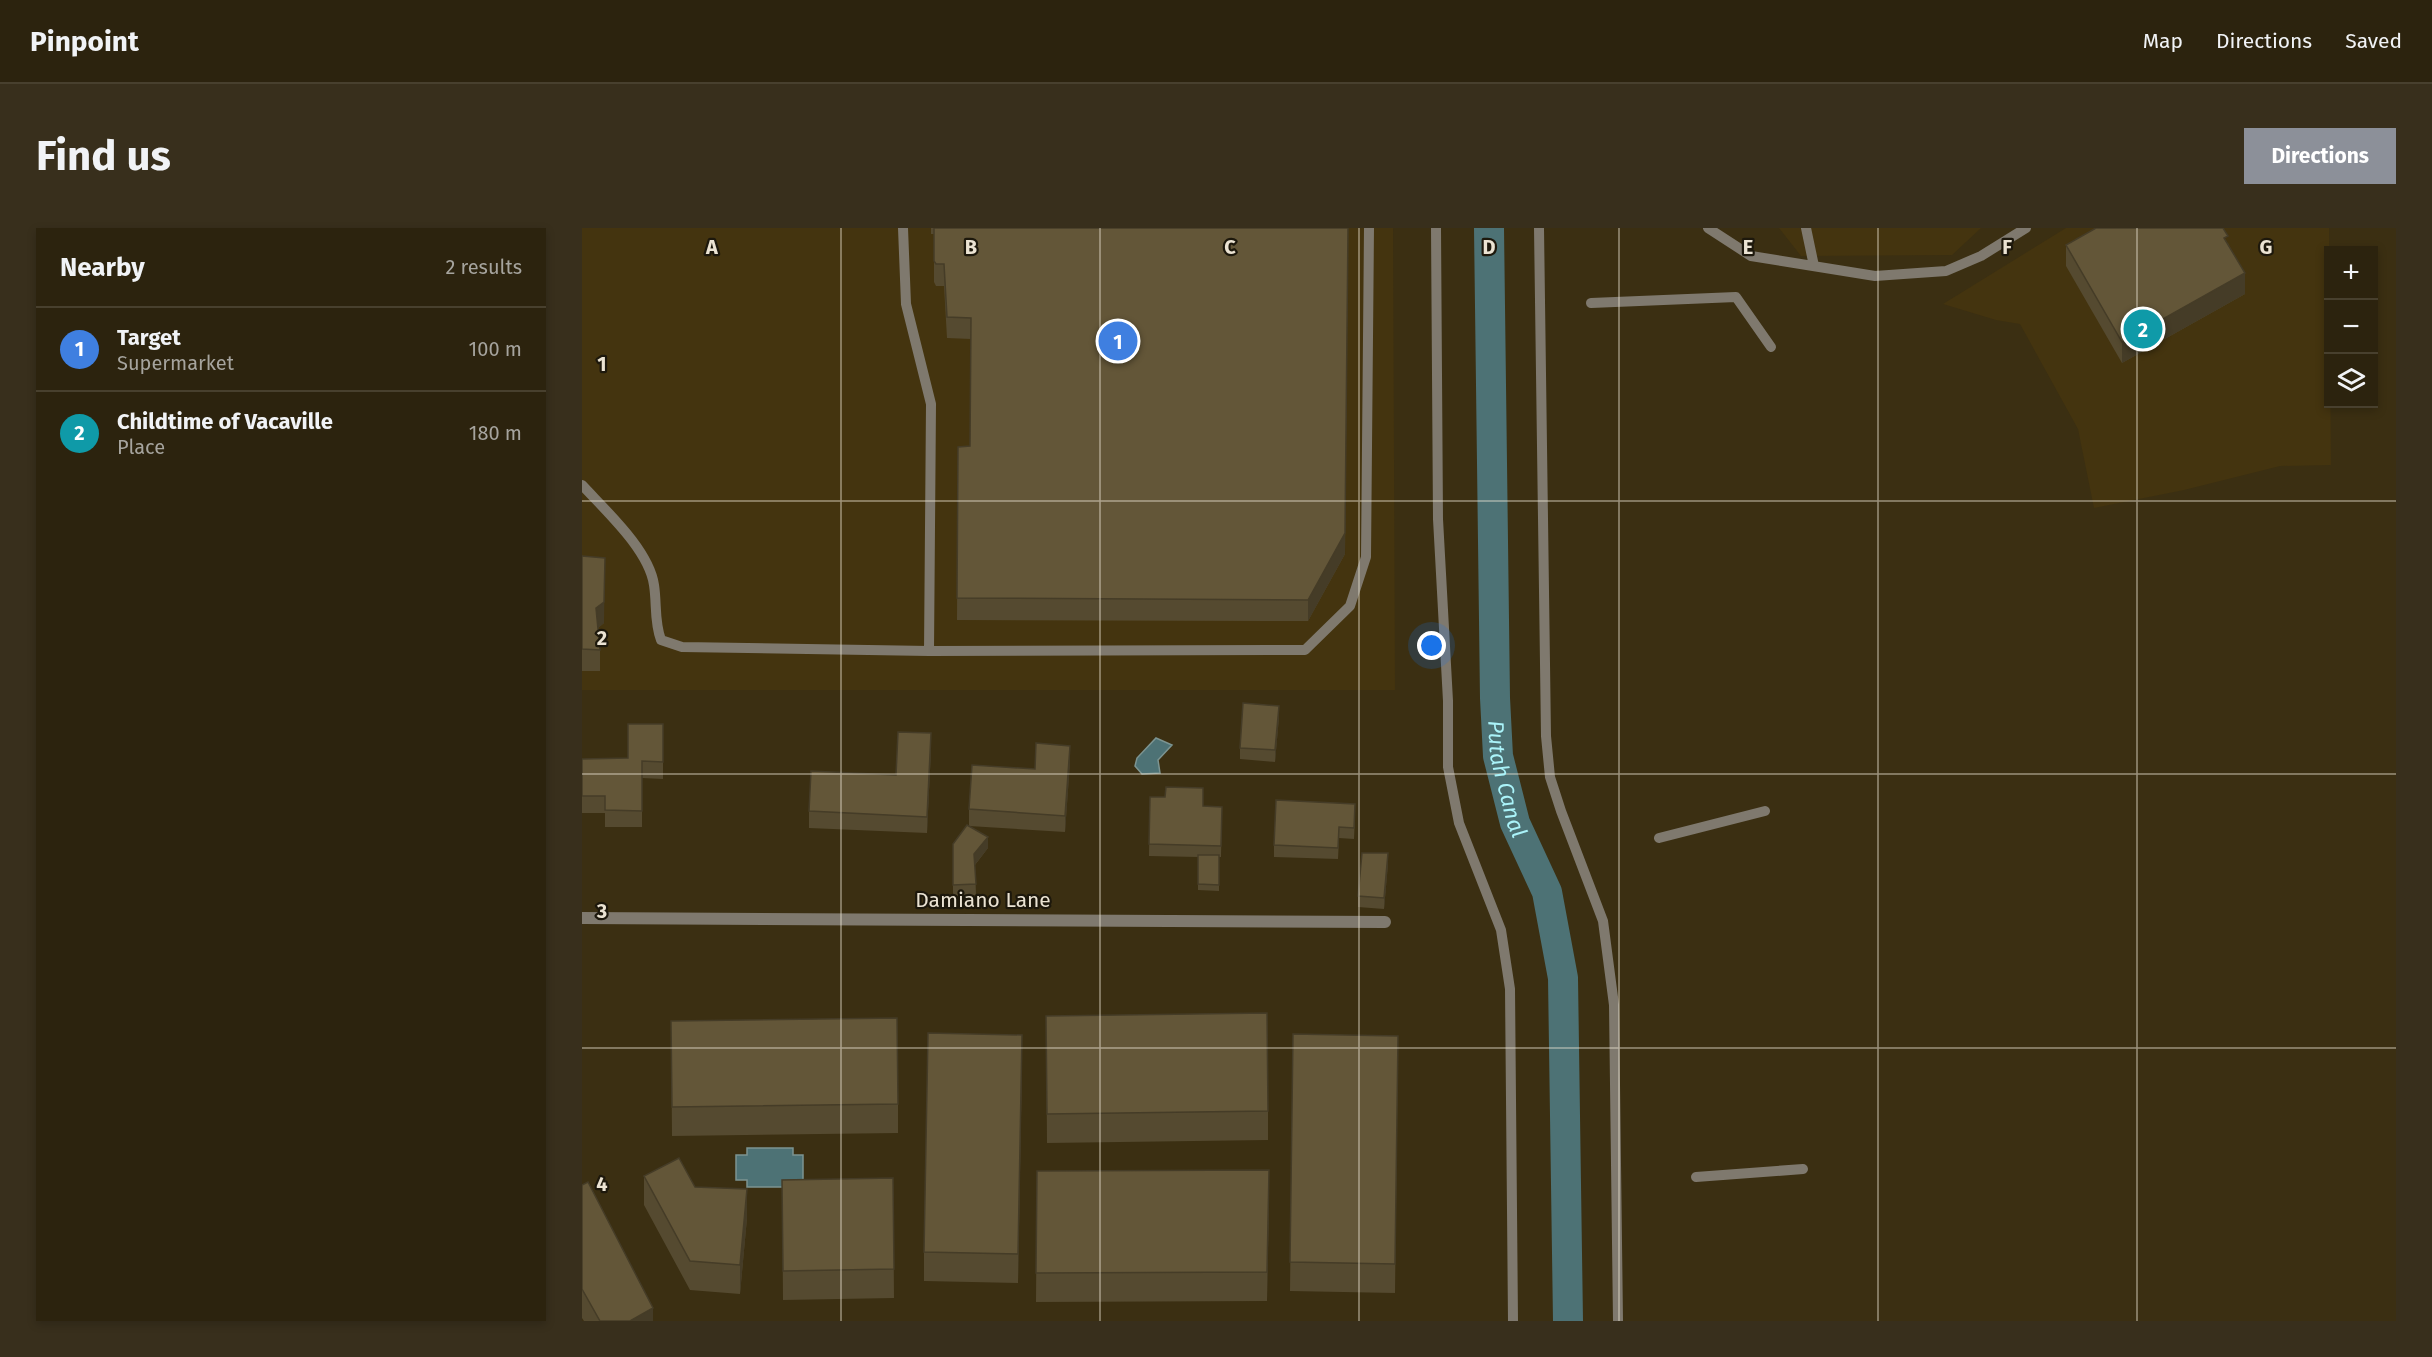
<!DOCTYPE html>
<html lang="en">
<head>
<meta charset="utf-8">
<style>
  :root { --surface:#2c230e; --page:#382f1c; --text:#f1f3f6; --muted:#a6a49e; --line:#48402e; --accent:#8c9099 }
  body { margin:0; font-family:"Fira Sans",sans-serif; background:var(--page); color:var(--text) }
  .controls { position:absolute; right:18px; top:18px; display:grid; overflow:hidden; border-radius:0px; box-shadow:0 3px 9px #0003 }
  .controls button { width:54px; height:54px; display:grid; place-items:center; padding:0; border:0; border-bottom:2px solid var(--line); background:var(--surface); color:var(--text); font:30px sans-serif }
  .you { position:absolute; left:850px; top:418px; width:21px; height:21px; margin:-15px; border:4px solid #fff; border-radius:50%; background:#1a73e8; box-shadow:0 0 0 9px #1a73e833 }
  .badge { display:grid; place-items:center; width:39px; height:39px; border-radius:50%; background:var(--accent); color:#fff; font-size:20px; font-weight:700 }
  .pin { position:absolute; translate:-50% -50%; border:3px solid #fff; box-shadow:0 2px 6px #0006 }
  .list { margin:0; padding:0; list-style:none }
  h2 { display:flex; justify-content:space-between; align-items:center; height:78px; margin:0; padding:0 24px; font-size:26px }
  h2 small { font-size:20px; font-weight:400; color:var(--muted) }
  .list li { display:grid; grid-template-columns:39px 1fr auto; gap:18px; align-items:center; box-sizing:border-box; height:84px; padding:0 24px; border-top:2px solid var(--line) }
  .list b { display:block; font-size:22px; white-space:nowrap }
  .list p { margin:0; font-size:20px; white-space:nowrap; color:var(--muted) }
  .list em { font-size:20px; font-style:normal; color:var(--muted) }
  .icon { flex:none; width:33px; height:33px; fill:none; stroke:currentColor; stroke-width:2; stroke-linecap:round; stroke-linejoin:round }
  .map { position:relative; flex:none; width:1814px; height:1093px; overflow:hidden; border-radius:0px }
  header { display:flex; align-items:center; gap:36px; box-sizing:border-box; height:84px; padding:0 30px; background:var(--surface); border-bottom:2px solid var(--line) }
  header strong { font-size:28px }
  nav { display:flex; gap:33px; margin-inline-start:auto; font-size:21px }
  .intro { display:flex; align-items:center; justify-content:space-between; box-sizing:border-box; height:144px; padding:0 36px }
  h1 { margin:0; font-size:42px }
  .button { padding:15px 27px; border-radius:0px; background:var(--accent); color:#fff; font-size:21px; font-weight:700 }
  main { display:flex; gap:36px; padding:0 36px }
  aside { flex:1; background:var(--surface); border-radius:0px; box-shadow:0 3px 9px #0003 }
  .map>svg:first-child { display:block }
  .built { fill:#44340f }
  .water { fill:#4d7275; stroke:#7c9491; stroke-width:1.5 }
  .lines { fill:none; stroke-linecap:round; stroke-linejoin:round }
  .canal { stroke:#4d7275; stroke-width:30 }
  .lane { stroke:#7f796e; stroke-width:10 }
  .street { stroke:#7f796e; stroke-width:12 }
  .wall { fill:#554a30 }
  .shaded-wall { fill:#453c27 }
  .building { fill:#635638; stroke:#453c27; stroke-width:1.5 }
  .grid { fill:none; stroke:#ebe3d3; stroke-width:1.5; stroke-opacity:0.55 }
  .labels { text-anchor:middle; stroke-width:4.5; stroke-linejoin:round; paint-order:stroke }
  .street-label { font-size:21px; fill:#ebe3d3; stroke:#1d180c }
  .water-label { font-size:22px; font-style:italic; fill:#aaf3f9; stroke:#1d180c }
  .grid-label { font-size:20px; text-anchor:middle; font-weight:bold; fill:#ebe3d3; stroke:#1d180c; stroke-width:4.5; stroke-linejoin:round; paint-order:stroke }
</style>
</head>
<body>
<header>
<strong>Pinpoint</strong>
<nav><a>Map</a><a>Directions</a><a>Saved</a></nav>
</header>
<div class="intro"><h1>Find us</h1><a class="button">Directions</a></div>
<main>
<aside>
<h2>Nearby<small>2 results</small></h2>
<ul class="list">
<li><span class="badge" style="background:#3f7fe0">1</span><div><b>Target</b><p>Supermarket</p></div><em>100 m</em></li>
<li><span class="badge" style="background:#0f9aa8">2</span><div><b>Childtime of Vacaville</b><p>Place</p></div><em>180 m</em></li>
</ul>
</aside>
<div class="map">
<svg width="1814" height="1093" viewBox="0 0 1814 1093">
  <rect width="100%" height="100%" fill="#3b2f12"/>
  <!-- built -->
  <path class="built" d="M0 0H811L813 462H0Z
    M1197 0H1399L1370 27 1219 28Z
    M1484 0H1747L1749 237 1698 238 1602 262 1512 280 1496 201 1438 96 1414 92 1361 76Z"/>
  <!-- water -->
  <path class="water" d="M574 510 590 517 576 532 578 545 560 546 553 538 555 530Z
    M165 920H211V927H221V952L210 959H165V952H154V927H165Z"/>
  <g class="lines">
    <!-- canal -->
    <path class="canal" id="s1" d="M907 0 913 470 916 528 933 595 965 664 981 750 986 1093"/>
    <!-- lane -->
    <path class="lane" d="M321 0 324 76 349 176 347 423
      M854 0 856 291 866 473V539L877 595 919 702 928 761 931 1093
      M957 0 964 508 968 549 979 583 1021 693 1032 777 1036 1093
      M1126 0 1169 28 1293 48 1364 43 1399 28 1444 0
      M1224 0 1232 38
      M1009 75 1154 69 1189 119
      M0 257C24 283 67 322 72 357 75 376 72 393 79 412L100 419 347 423 723 422 768 378 784 329 787 0
      M1077 610 1183 583
      M1114 949 1221 941"/>
    <!-- street -->
    <path class="street" d="M0 690 803 694"/>
  </g>
  <!-- wall -->
  <path class="wall" d="M349 0H766L763 326 726 393 375 392 376 219 388 218 389 111 365 110 362 58H354L352 54V6H349Z
    M1646 15 1663 66 1540 135 1484 38V17Z
    M0 328 22 395 16 400 18 422V443H0Z
    M697 489 693 534 658 531V520Z
    M81 496V551L60 550V599H23V585H0V531L46 530Z
    M349 522 345 605 227 600V583L314 547Z
    M488 534 483 604 387 598V581L453 541Z
    M568 569 621 578 640 579 639 629H637V663L616 662V629L567 628Z
    M773 587 772 611 757 610 756 631 692 629V617Z
    M371 616 406 620 393 637 394 667 371 668Z
    M806 636 802 681 776 679V668Z
    M464 788 686 883V912L465 915Z
    M89 793 316 876V905L90 908Z
    M711 806 816 808 813 1065 708 1063Z
    M440 836 436 1055 342 1053V1024Z
    M455 943 687 971 685 1073 454 1074Z
    M62 948 113 959 165 990 158 1066 108 1062 62 977Z
    M311 950 312 1070 201 1072 200 952Z
    M0 957 71 1093H2L0 1090Z"/>
  <!-- shaded-wall -->
  <path class="shaded-wall" d="M766 0 763 326 726 393V372Z
    M1663 45V66L1540 135V114Z
    M23 330 22 395 14 402V380Z
    M697 478V489L693 534V522Z
    M349 505V522L345 605V589Z
    M488 518V534L483 604V588Z
    M406 609V620L392 638V626Z
    M806 625V636L802 681V670Z
    M440 807V836L436 1055V1026Z
    M687 942V971L685 1073V1044Z
    M165 961V990L158 1066V1037Z
    M71 1080V1093H48Z"/>
  <!-- building -->
  <path class="building" d="M352 0H766L763 305 726 372 375 370 376 219 388 218 389 90 365 89 362 36H354L352 33Z
    M1514 0H1641L1646 8 1642 10 1663 45 1540 114 1484 17Z
    M0 328 23 330 22 374 14 380 18 422 0 421Z
    M661 475 697 478 693 522 658 520Z
    M46 496H81V534L60 533V583L23 582V568H0V531L46 530Z
    M316 504 349 505 345 589 227 583 229 543 314 547Z
    M454 515 488 518 483 588 387 581 390 537 453 541Z
    M584 559 621 560V578L640 579 639 618 567 616 568 569H583Z
    M694 572 773 576 772 600 757 599 756 620 692 617Z
    M385 597 406 609 392 626 394 656 371 657V616Z
    M780 625H806L802 670 776 668Z
    M616 627H637V657L616 656Z
    M685 785 686 883 465 886 464 788Z
    M315 790 316 876 90 879 89 793Z
    M346 805 440 807 436 1026 342 1024Z
    M711 806 816 808 813 1036 708 1034Z
    M97 930 113 959 165 961 158 1037 108 1033 62 948Z
    M687 942 685 1044 454 1045 455 943Z
    M311 950 312 1041 201 1043 200 952Z
    M6 954 71 1080 48 1093H18L0 1061V957Z"/>
  <!-- grid -->
  <path class="grid" d="M259 0V1093M518 0V1093M777 0V1093M1037 0V1093M1296 0V1093M1555 0V1093M0 273H1814M0 546H1814M0 820H1814"/>
  <g class="labels">
    <!-- street labels -->
    <g class="street-label">
      <text x="401" y="679">Damiano Lane</text>
    </g>
    <!-- water labels -->
    <g class="water-label">
      <text dy="8" stroke="none"><textPath href="#s1" startOffset="552">Putah Canal</textPath></text>
    </g>
  </g>
  <g class="grid-label">
    <text x="130" y="26">A</text>
    <text x="389" y="26">B</text>
    <text x="648" y="26">C</text>
    <text x="907" y="26">D</text>
    <text x="1166" y="26">E</text>
    <text x="1425" y="26">F</text>
    <text x="1684" y="26">G</text>
    <text x="20" y="143">1</text>
    <text x="20" y="417">2</text>
    <text x="20" y="690">3</text>
    <text x="20" y="963">4</text>
  </g>
</svg>
<div class="controls">
<button>+</button>
<button>−</button>
<button><svg class="icon" aria-label="layers" viewBox="0 0 24 24"><path d="M12 4l9 5-9 5-9-5zM3 14l9 5 9-5"/></svg></button>
</div>
<div class="you"></div>
<div class="pin badge" style="left:536px;top:113px;background:#3f7fe0">1</div>
<div class="pin badge" style="left:1561px;top:101px;background:#0f9aa8">2</div>
</div>
</main>
</body>
</html>
